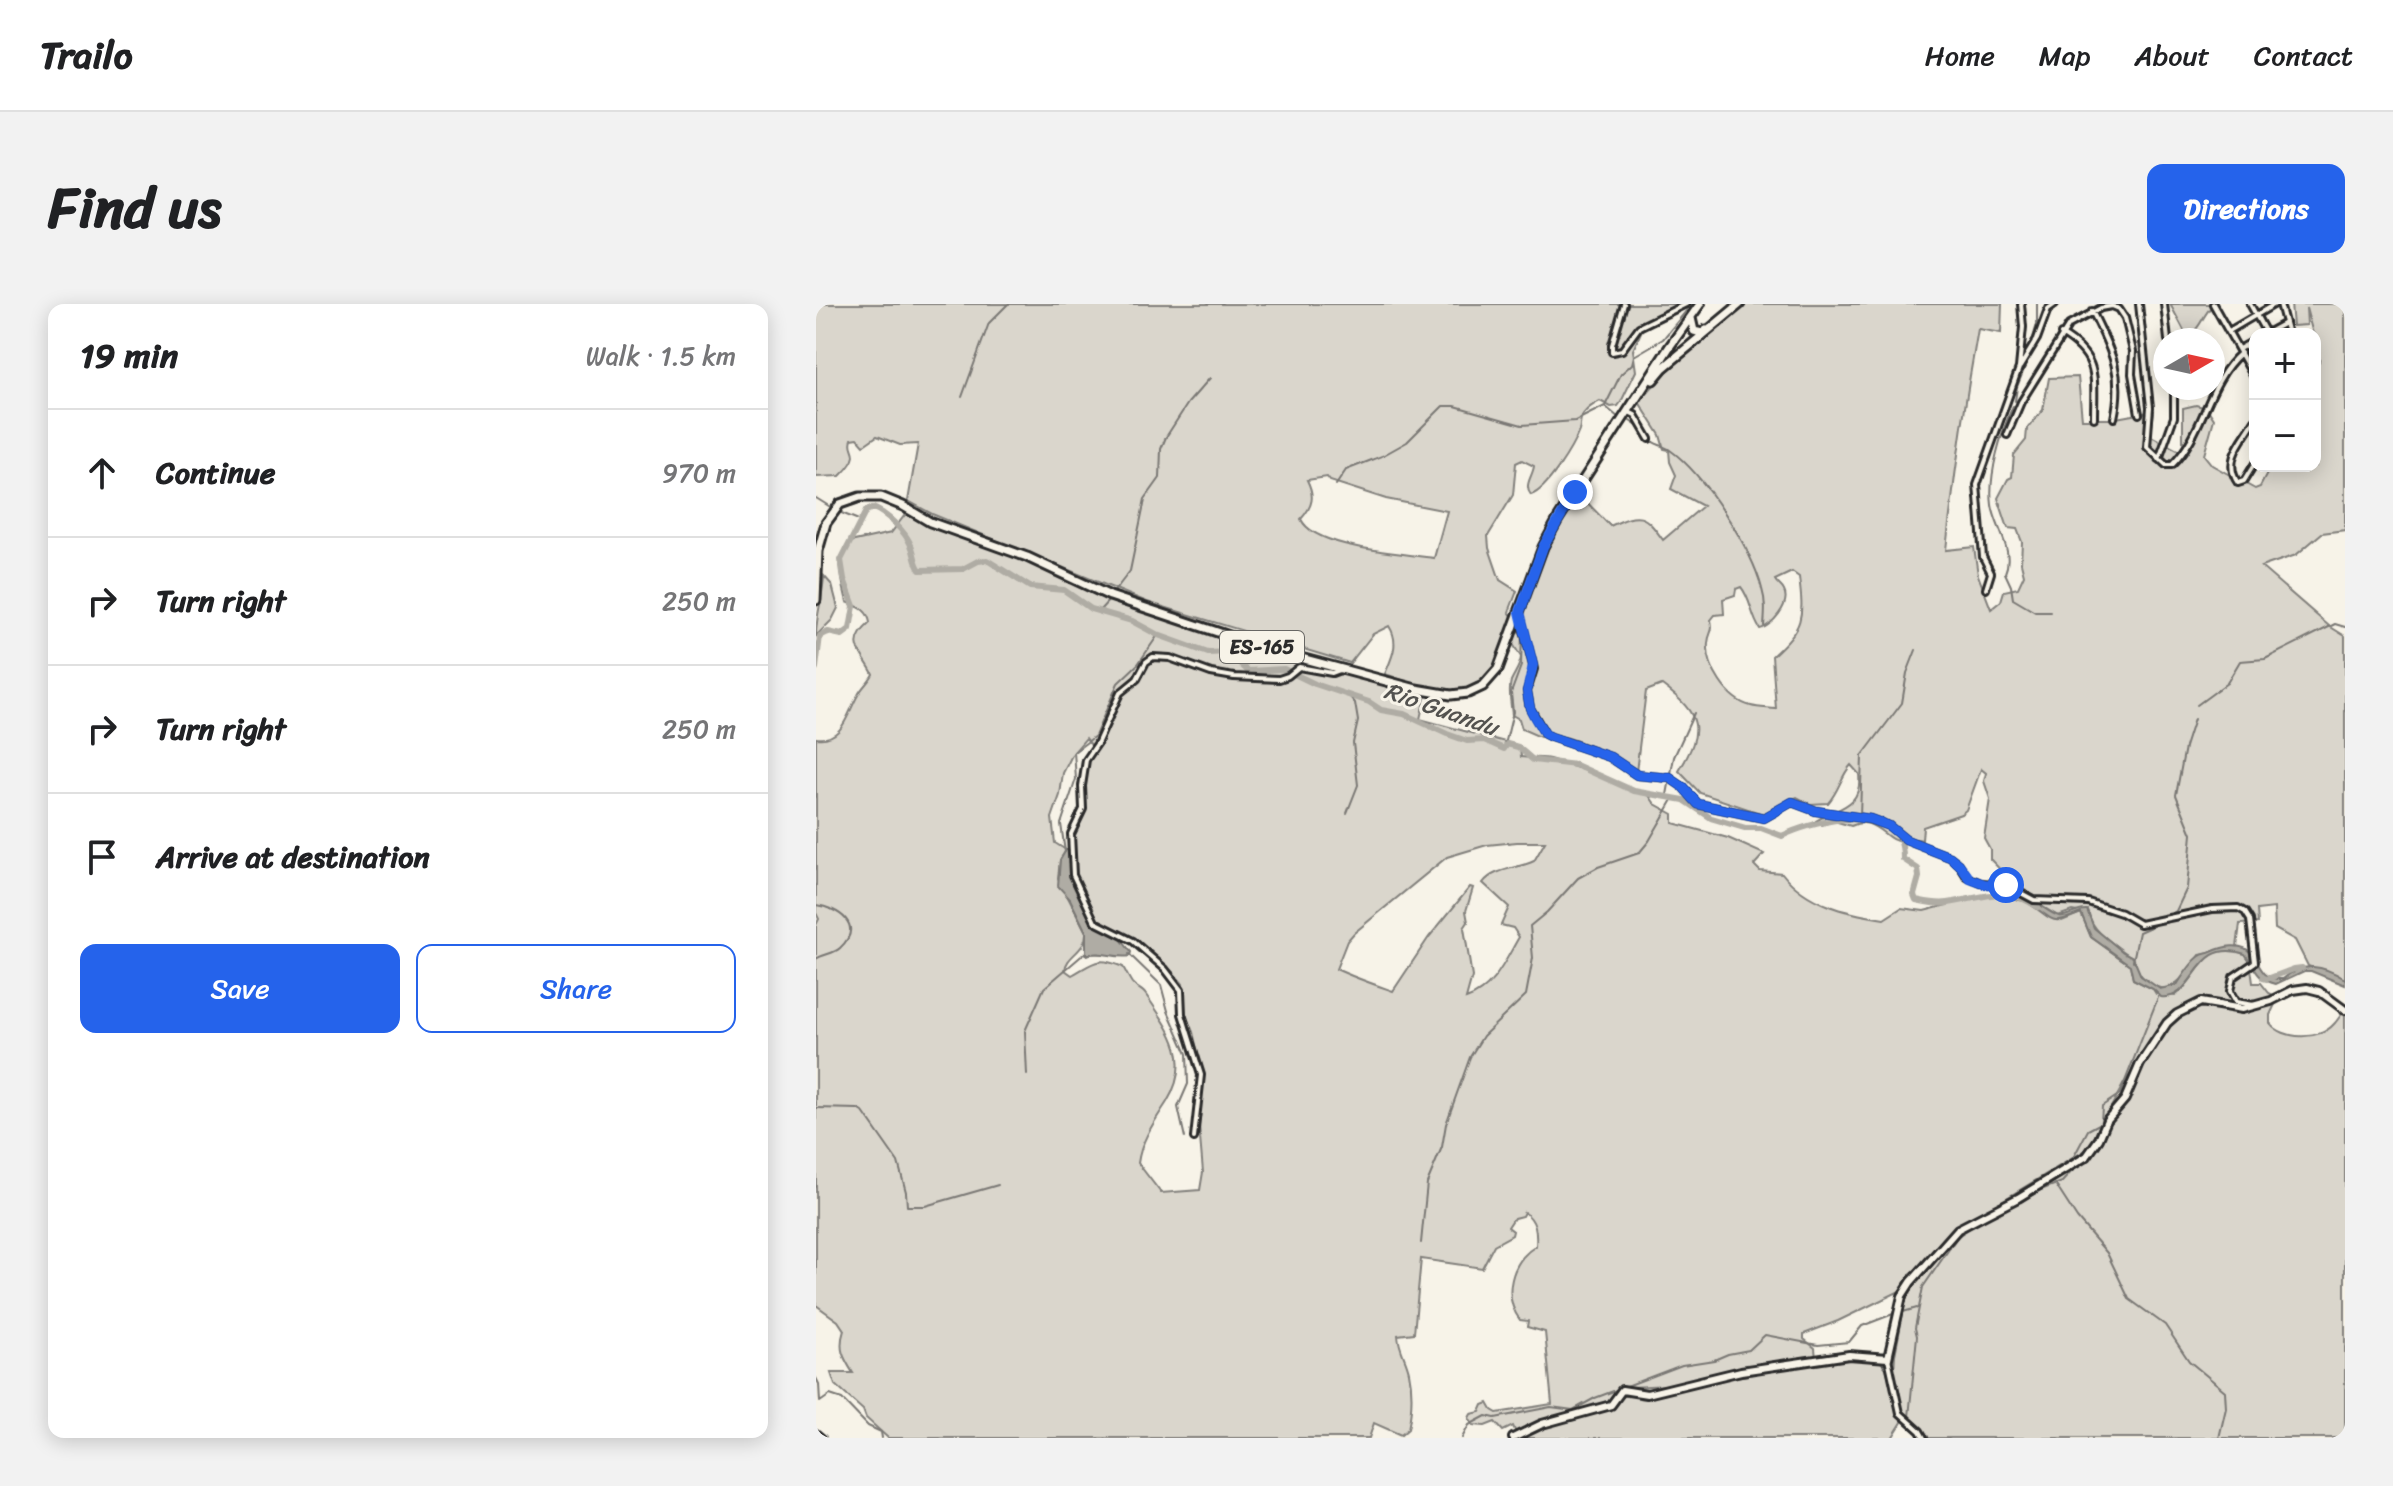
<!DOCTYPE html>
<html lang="en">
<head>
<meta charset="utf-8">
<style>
  :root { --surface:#fff; --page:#f2f2f2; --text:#202124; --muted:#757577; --line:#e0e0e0; --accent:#2563eb }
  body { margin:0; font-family:Sriracha,sans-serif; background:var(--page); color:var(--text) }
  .controls { position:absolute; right:24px; top:24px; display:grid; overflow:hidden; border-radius:16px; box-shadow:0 4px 20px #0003 }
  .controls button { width:72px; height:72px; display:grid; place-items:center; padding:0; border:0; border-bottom:2px solid var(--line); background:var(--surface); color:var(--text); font:40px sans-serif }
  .compass { position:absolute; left:1337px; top:24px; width:72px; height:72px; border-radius:50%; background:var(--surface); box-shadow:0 4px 20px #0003; rotate:81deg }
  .stop { position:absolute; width:24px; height:24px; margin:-18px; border:6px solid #2563eb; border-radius:50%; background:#fff }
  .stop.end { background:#2563eb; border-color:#fff; box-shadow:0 2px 8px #0008 }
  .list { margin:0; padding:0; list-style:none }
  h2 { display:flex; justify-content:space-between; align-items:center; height:104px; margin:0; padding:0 32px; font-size:34px }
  h2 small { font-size:26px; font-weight:400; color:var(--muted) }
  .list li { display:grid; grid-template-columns:52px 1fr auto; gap:24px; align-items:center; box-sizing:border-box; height:128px; padding:0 32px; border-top:2px solid var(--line) }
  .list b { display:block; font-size:30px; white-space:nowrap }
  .list em { font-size:26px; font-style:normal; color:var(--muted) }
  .actions { display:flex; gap:16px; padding:24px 32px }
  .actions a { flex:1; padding:18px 0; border:2px solid var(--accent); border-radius:16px; text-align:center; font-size:28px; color:var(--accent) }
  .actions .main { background:var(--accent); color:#fff }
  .icon { flex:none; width:44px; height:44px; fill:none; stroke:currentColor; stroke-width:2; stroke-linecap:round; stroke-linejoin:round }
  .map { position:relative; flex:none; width:1529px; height:1134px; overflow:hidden; border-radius:16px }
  header { display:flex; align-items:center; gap:48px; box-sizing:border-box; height:112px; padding:0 40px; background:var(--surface); border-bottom:2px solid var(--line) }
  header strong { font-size:38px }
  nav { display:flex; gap:44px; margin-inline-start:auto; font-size:28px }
  .intro { display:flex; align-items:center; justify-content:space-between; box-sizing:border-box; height:192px; padding:0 48px }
  h1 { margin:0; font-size:56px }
  .button { padding:20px 36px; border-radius:16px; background:var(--accent); color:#fff; font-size:28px; font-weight:700 }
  main { display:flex; gap:48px; padding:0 48px }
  aside { flex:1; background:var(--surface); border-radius:16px; box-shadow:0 4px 20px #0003 }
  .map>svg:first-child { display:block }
  .green { fill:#dad6cc; stroke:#82807c; stroke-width:2; fill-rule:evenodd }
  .water { fill:#afaca4; stroke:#7a7874; stroke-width:2 }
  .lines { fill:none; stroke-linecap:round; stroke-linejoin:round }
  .stream { stroke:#7a7874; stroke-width:2 }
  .river { stroke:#afaca4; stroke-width:6 }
  .street-casing { stroke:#2b2b2b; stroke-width:10 }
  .secondary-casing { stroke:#2b2b2b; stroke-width:12 }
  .primary-casing { stroke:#2b2b2b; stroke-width:13 }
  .street { stroke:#f7f3e8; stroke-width:4 }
  .secondary { stroke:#f7f3e8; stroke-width:6 }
  .primary { stroke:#f7f3e8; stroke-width:7 }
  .route { stroke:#2563eb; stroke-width:10 }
  .labels { text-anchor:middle; stroke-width:6; stroke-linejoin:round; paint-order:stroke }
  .shield { fill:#f7f3e8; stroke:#686764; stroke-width:2 }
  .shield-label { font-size:20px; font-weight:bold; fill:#2b2b2b }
  .water-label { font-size:24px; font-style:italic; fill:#53524f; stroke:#f7f3e8 }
</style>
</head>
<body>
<header>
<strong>Trailo</strong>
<nav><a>Home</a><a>Map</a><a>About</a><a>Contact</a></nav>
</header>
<div class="intro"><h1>Find us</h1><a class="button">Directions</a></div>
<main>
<aside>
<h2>19 min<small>Walk · 1.5 km</small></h2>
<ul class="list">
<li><svg class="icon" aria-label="ahead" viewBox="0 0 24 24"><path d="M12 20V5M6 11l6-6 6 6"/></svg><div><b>Continue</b></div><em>970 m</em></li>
<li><svg class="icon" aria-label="right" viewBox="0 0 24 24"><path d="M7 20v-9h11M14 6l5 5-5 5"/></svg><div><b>Turn right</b></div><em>250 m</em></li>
<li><svg class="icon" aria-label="right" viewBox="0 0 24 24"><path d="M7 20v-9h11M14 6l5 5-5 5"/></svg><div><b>Turn right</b></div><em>250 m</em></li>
<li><svg class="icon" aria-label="arrive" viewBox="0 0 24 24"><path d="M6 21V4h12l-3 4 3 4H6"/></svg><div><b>Arrive at destination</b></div></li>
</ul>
<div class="actions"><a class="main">Save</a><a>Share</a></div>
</aside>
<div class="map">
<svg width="1529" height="1134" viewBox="0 0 1529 1134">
  <rect width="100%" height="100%" fill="#f7f3e8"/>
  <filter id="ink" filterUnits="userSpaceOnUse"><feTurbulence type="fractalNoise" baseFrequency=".0125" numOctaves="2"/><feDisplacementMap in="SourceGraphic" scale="16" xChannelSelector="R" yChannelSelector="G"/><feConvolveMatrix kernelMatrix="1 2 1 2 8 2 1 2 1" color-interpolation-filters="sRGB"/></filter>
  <g filter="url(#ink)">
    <!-- green -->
    <path class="green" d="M0 0H869L828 21 817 46 820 67 805 98 802 102 795 103 784 97C778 100 772 104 768 109 763 114 765 120 763 127 757 143 731 186 715 191 707 181 717 172 718 162L706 156 700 159 697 191 672 232 673 244 684 276 701 287 693 308 699 315C693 330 689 348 681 362 657 406 605 382 569 370 576 353 584 339 573 322L557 330 534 359 331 298 116 210 92 197 102 140 84 141 61 132 48 141 42 134 36 135C33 143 38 144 38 152 37 160 29 167 24 172L0 173ZM511 173 514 177 570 195 631 207 618 254C588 249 498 245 485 215 497 202 499 192 491 176Z
      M926 0H1186L1185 29 1162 25C1149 98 1138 172 1130 246L1158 243 1162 271 1175 305 1185 297 1188 287 1202 284 1208 271 1205 259 1206 238 1201 225 1192 224 1182 194 1192 175 1196 173 1198 151 1210 136 1211 125 1227 106 1233 74 1262 73 1266 115H1295L1338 107 1335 132 1367 149V104L1380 101 1391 104 1398 115 1388 151 1396 161 1439 185 1444 183 1455 162H1499V64L1503 56 1499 30H1497L1490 4 1491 21 1477 22 1475 0H1529V226L1506 229 1480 251 1445 263 1513 322 1529 332V675L1492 662 1479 636 1459 625 1458 604 1441 606 1442 619 1424 620 1421 643C1403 642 1399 650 1384 651 1377 661 1362 683 1350 684 1341 686 1329 677 1324 670 1319 664 1321 658 1316 654 1302 642 1276 629 1273 610L1256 607 1242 612 1202 588 1196 578 1174 555V545L1168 534 1174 495 1168 477 1170 469 1165 465 1150 506 1145 510 1107 523 1106 536C1095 533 1096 537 1088 538 1068 539 1061 510 1035 522L1018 517 1006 521 996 520C1016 503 1047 507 1043 470L1035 461C1025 472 1023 487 1012 499L994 500 981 493 967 499 956 510H947L884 489 863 467C888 426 886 411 846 381L830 387 820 468C800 453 747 424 724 433L706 425 703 415 696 411C695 401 692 387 695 377 699 368 704 363 705 353L695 337 735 237 764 191 794 222C824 208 828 209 847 236L887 202 855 185 860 171 854 158 853 146 848 145 844 131 823 98 844 74ZM976 268 983 273C988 314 988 323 956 352L960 405C952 404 942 404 935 402 911 396 890 363 892 339 893 327 898 329 895 316L899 311 908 310 907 295 919 291 920 285 925 283C935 295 935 312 944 325 955 323 975 300 968 287 966 282 961 280 959 276Z
      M1354 0H1398C1385 12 1387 23 1371 32Z
      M92 207 329 303 610 389 604 415 704 442 705 453C716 455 726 452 737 456 754 462 774 467 791 475 805 481 817 487 832 490L839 500 857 510V519L912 534 948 550 938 561 944 567 966 569C991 601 1030 609 1068 615L1085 604 1108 607 1173 590 1208 597 1246 617 1265 609 1275 633 1314 661 1317 675 1337 685 1340 690 1359 692C1384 674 1386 635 1429 649L1434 657 1437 679H1445L1453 689 1459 692 1426 701 1386 695 1361 707 1308 779 1273 844 1138 926 1120 949 1094 970 1088 985 1022 1017 988 1030V1035L999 1044 1000 1055 852 1081 815 1083 801 1090 788 1101 714 1122 700 1129 697 1122 687 1127 679 1118 669 1122 657 1121 653 1114 655 1110 664 1108 667 1101 672 1099 676 1106 681 1109 736 1100 729 1028 711 1023 712 1017 704 1016C686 992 695 957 720 942 721 928 720 916 708 908L706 912 698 914 692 923 697 927 696 931 678 941 666 964 605 955 598 1029 582 1031C583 1046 590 1054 593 1068 597 1087 596 1106 592 1125L585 1131 558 1119 553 1134H72L50 1114 47 1106 19 1081 15 1069H37C27 1053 22 1045 28 1026L22 1017 0 1001V621L3 615 0 609V434C27 438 31 410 42 391 46 383 53 378 57 370 47 349 29 341 54 319 52 305 42 303 31 298 26 277 19 256 34 238L75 229ZM270 434 277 444 270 469V500L259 523 256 546V575L278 619 287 620 320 634 335 651 357 668 367 680 369 709 377 728 387 771 383 822 387 868 384 886 345 889 322 859C325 836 339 817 351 798 377 755 355 727 330 691 327 686 320 684 316 679 313 675 310 668 307 663 281 652 279 658 256 671L249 666C250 651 271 647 270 628L242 574 244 556 250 546 239 539 236 514 244 491 247 469 257 449ZM701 538H729L718 557C702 565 678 564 667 579L693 603 685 621 697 624 703 633C689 657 678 685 650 695L656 673 648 624 652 618 650 607 657 584 654 583 613 633 577 687C557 680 539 674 520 665L531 637 538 629 631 553 671 541Z
      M8 272 16 281 22 304 16 316 0 332C0 311 7 293 8 272Z
      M1462 694 1454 711V719C1467 736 1503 737 1518 720 1522 716 1525 710 1529 706V1134H1106L1096 1119 1088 1115 1076 1134H700L714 1126 789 1105 811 1090H830L1027 1053H1061L1070 1064 1080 1099 1085 1100 1078 1068 1079 1051 1092 983 1112 960 1127 950 1138 930 1271 852 1327 758 1365 708 1380 700 1426 704Z"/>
    <!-- water -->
    <path class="water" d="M250 546H256V575L278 619 304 634 315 648 314 652C298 655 286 646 270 651V628L254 595 242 582 244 556Z
      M1217 598C1226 601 1234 610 1243 612 1251 614 1260 605 1271 606L1278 624 1307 648 1317 653 1325 672 1344 685 1361 681C1366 673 1375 658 1384 652 1387 649 1392 650 1395 648 1406 643 1426 637 1436 650 1446 664 1446 676 1467 675 1487 657 1507 661 1529 675V681L1495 667H1488L1460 680C1438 674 1441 665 1429 650 1377 632 1381 697 1345 693L1337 685 1317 675 1314 661 1275 633 1265 609C1234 621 1241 618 1215 601Z"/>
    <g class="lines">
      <!-- stream -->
      <path class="stream" d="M1215 41 1221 20V0
        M146 93 173 19 192 0
        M1199 97 1201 83 1213 53
        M1197 102C1185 129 1172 171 1176 201 1179 223 1199 246 1189 269L1195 282 1197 295 1219 308H1235
        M790 103 803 114
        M814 117 824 124
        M832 135C839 140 848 142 854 146 888 170 936 245 946 285 950 298 949 309 948 322
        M520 181 530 166 566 152 591 138 627 102H639L706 121 759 117 789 102 805 70 816 60 818 52 847 35 876 0
        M0 194 16 204
        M23 208 45 217
        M297 289 314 267 329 195 344 174 345 145 350 133 372 99 394 74
        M283 307 294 295
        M707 313 712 296
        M1381 401 1411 379 1424 357 1449 355 1519 320 1529 323
        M688 445 697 408 695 389 705 362 706 327
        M851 491 858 453 878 409
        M531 509 542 481 537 439 542 417 539 399 534 393
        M1044 512 1046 452 1086 399 1091 369 1100 346
        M249 548 245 520 260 475 258 448 279 432 302 379 322 360 342 331
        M0 601C22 604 49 621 24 644 18 650 7 650 0 655
        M1352 612 1360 607 1371 584 1376 530 1360 491 1369 443 1378 415
        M313 650 345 681 352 707 371 750 372 780 362 803 369 834
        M1317 657 1323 628 1348 617
        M211 771 209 727 228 684 270 648
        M0 804 42 805 47 808 82 858 90 888 91 902H109L182 881
        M1256 856 1272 826 1285 819 1286 802 1304 790 1343 691
        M1239 880 1261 914 1291 949 1313 995 1349 1021 1373 1057 1409 1087 1410 1104 1403 1134
        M1214 890 1246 878 1256 867
        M605 939 611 879 626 843 630 820 654 753 667 732 710 691 717 654 714 622 731 608 762 574 782 563 823 549 833 537 858 494
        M1087 1008 1101 1004
        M0 1074 3 1080 4 1098 14 1091 26 1095 52 1122 65 1128 66 1134
        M1093 1113 1101 1032 1099 1024 1107 983 1142 932 1166 916
        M646 1134 653 1121 670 1112 679 1114 735 1103 757 1106 779 1094 866 1061 898 1056 912 1050 933 1046 949 1031 1002 1041 1033 1038 1046 1022 1077 1010"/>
      <!-- river -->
      <path class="river" d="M0 364 4 332 12 328 26 331 34 325 38 302 28 275 25 256 50 207 57 204C70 209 89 227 95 241 99 249 98 258 104 266L147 265 162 257 171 256 214 283 248 286 275 305 316 317 342 331 392 349 412 348 432 367 468 365 499 380 553 398 565 406 588 410 631 430 651 437 668 436 688 445 691 440 702 443 717 456 760 461 818 487 868 496 895 514 929 524H945L966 532C995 518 1063 500 1084 536 1087 542 1087 549 1087 555L1102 565 1103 573 1098 591 1100 596C1110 598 1122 601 1132 599 1168 594 1188 580 1222 603
        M1447 674 1451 675 1478 665 1486 664"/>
      <!-- street casing -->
      <g class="street-casing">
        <path id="street" d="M808 0 796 41V48L806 46 823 23 870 0
          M1323 0 1334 103 1331 143 1350 161H1356C1388 130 1391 78 1425 49
          M1348 0 1352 36
          M1397 0 1439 75
          M1434 0 1450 29
          M1464 0 1472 30
          M1276 7C1295 46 1308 69 1298 114
          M1413 27 1459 0
          M1245 30C1284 53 1278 73 1278 114
          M1449 30 1469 19
          M1423 45 1439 36
          M1499 45V56
          M1204 63 1221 35 1232 5 1239 0
          M813 108 819 111 833 135
          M1439 116C1427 136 1406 156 1422 179L1428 177 1439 159
          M1191 131 1205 98 1253 21 1285 4 1296 2 1303 5 1309 14 1317 47 1316 70 1323 110
          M1343 155 1358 113V84
          M1170 285 1175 269 1167 253 1161 181 1203 64 1207 23 1205 0
          M704 311 718 365 711 387 714 404 729 430 735 433 794 453 821 471 854 474 867 483 882 500 948 514 976 498 1000 507 1054 515 1073 522 1090 536 1134 553 1143 560 1151 573 1165 579 1190 581 1218 596 1272 598 1305 609 1324 620 1396 605 1422 604 1429 608 1434 616 1439 658 1417 673 1414 687 1420 698 1438 701
          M378 834 385 771 366 710 365 686 349 665 317 637 279 618 257 571 255 530 267 505 266 482 270 456 281 440 304 389 321 375 330 358 337 353 354 354 395 369 418 373 463 375 472 372 483 363 516 369 524 366
          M1072 1054 1084 1109 1104 1127 1108 1134
          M0 1129 6 1134"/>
      </g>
      <!-- secondary casing -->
      <g class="secondary-casing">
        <path id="secondary" d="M697 1134 726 1120 795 1101 806 1086 831 1090 925 1067 1033 1051 1072 1054 1086 992 1095 978 1142 925 1202 894 1271 852 1283 835 1291 816 1309 795 1324 760 1351 719 1361 710 1385 698 1426 705 1455 697 1477 686 1491 684 1503 687 1529 706"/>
      </g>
      <!-- primary casing -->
      <g class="primary-casing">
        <path id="primary" d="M875 14 878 27 886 29 890 26
          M837 76 847 64 924 0
          M0 296 2 247 10 219 24 200 44 193H65L87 202 114 218 211 253 294 292 455 346 600 385 635 391 652 389 667 382 682 365 727 243 742 215 854 42 884 0"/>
      </g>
      <!-- street -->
      <use href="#street" class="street"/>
      <!-- secondary -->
      <use href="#secondary" class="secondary"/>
      <!-- primary -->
      <use href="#primary" class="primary"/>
    </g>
  </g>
  <g class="lines" filter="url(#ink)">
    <!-- route -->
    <path class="route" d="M759 188 727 243 704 308 717 361 711 387 714 404 719 414 729 430 735 433 794 453 821 471 854 474 867 483 882 500 948 514 976 498 1000 507 1054 515 1073 522 1090 536 1134 553 1143 560 1154 575 1168 580 1190 581"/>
  </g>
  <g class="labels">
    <!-- shield labels -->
    <rect class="shield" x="404" y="327" width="84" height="32" rx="6"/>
    <g class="shield-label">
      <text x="446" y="350">ES-165</text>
    </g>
    <!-- water labels -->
    <g class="water-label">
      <text transform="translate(625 405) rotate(19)" y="8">Rio Guandu</text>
    </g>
  </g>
</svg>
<div class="controls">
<button>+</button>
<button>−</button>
</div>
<svg class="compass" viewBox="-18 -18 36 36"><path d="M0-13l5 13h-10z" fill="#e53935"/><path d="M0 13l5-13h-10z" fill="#757577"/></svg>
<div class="stop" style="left:1190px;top:581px"></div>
<div class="stop end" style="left:759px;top:188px"></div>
</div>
</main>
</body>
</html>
